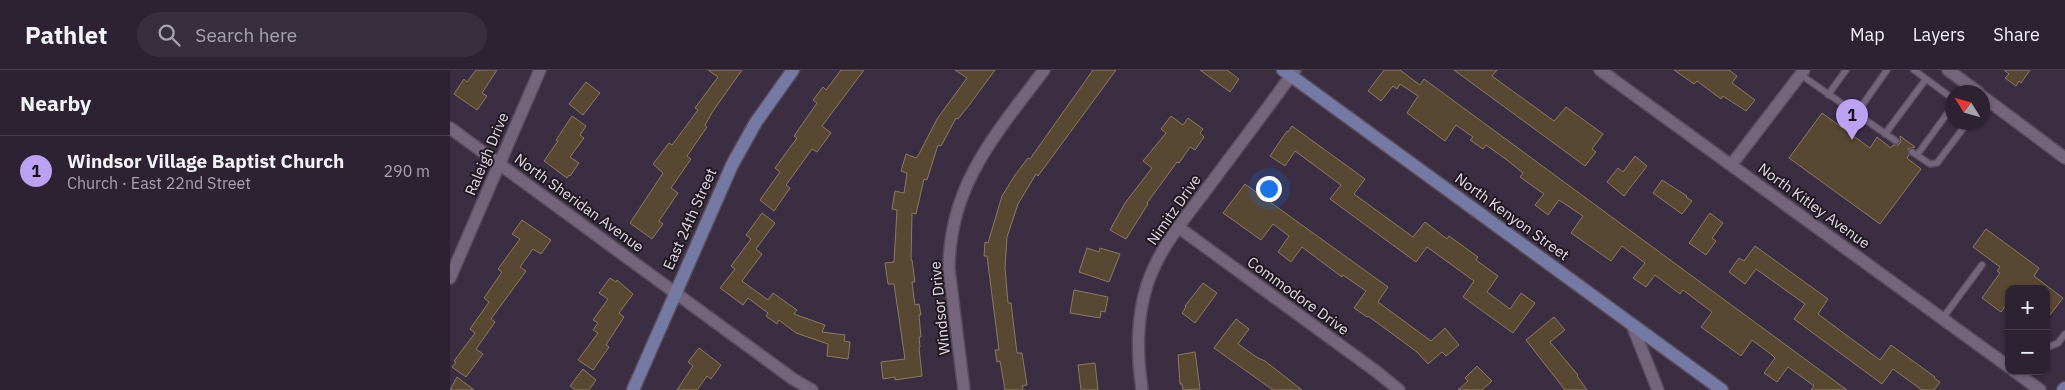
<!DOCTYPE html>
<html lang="en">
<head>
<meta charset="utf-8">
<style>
  :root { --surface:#2c2232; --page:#382f3e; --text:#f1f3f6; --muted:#a6a4ac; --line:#483f4d; --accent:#bca0f2 }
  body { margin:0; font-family:"IBM Plex Sans",sans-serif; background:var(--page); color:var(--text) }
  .controls { position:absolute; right:15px; bottom:15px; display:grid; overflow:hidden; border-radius:10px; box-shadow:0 1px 4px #0004 }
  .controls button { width:45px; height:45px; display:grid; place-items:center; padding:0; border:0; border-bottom:1px solid var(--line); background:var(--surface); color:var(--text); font:25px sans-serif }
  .compass { position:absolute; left:1495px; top:15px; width:45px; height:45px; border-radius:50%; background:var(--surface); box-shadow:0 1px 4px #0004; rotate:307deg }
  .you { position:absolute; left:818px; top:118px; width:18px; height:18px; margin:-12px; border:4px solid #fff; border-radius:50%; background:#1a73e8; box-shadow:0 0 0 8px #1a73e833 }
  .badge { display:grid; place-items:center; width:32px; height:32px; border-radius:50%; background:var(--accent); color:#111; font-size:16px; font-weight:700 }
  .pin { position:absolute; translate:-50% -41px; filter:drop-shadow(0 1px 2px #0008) }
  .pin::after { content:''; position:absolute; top:26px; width:18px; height:15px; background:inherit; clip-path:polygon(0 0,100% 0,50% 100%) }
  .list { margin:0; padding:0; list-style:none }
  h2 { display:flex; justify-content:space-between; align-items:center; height:65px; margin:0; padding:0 20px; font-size:21px }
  h2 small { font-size:16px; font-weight:400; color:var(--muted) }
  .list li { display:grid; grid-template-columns:32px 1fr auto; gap:15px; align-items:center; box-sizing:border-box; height:70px; padding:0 20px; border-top:1px solid var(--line) }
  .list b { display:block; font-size:19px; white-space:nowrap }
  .list p { margin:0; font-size:16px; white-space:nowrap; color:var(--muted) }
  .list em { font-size:16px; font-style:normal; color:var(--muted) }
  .icon { flex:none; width:28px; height:28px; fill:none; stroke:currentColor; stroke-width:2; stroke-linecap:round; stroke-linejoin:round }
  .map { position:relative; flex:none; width:1615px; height:320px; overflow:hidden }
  header { display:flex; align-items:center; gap:30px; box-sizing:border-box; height:70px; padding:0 25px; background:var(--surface); border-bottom:1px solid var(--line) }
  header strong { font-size:24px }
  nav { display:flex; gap:28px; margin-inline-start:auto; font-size:18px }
  .search { width:350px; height:45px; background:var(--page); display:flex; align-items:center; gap:12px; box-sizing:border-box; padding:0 18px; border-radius:28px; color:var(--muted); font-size:19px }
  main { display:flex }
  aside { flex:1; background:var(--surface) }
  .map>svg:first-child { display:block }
  .building { fill:#584731; stroke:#8c7a63 }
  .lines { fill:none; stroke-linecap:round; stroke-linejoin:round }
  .lane-casing { stroke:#584c5e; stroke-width:8 }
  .street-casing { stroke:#584c5e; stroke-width:14 }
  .secondary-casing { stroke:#584c5e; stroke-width:15 }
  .lane { stroke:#74657d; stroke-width:5.5 }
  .street { stroke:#74657d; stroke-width:11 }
  .secondary { stroke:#757aa4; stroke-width:12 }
  .labels { text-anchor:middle; stroke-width:4; stroke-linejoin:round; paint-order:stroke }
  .street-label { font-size:15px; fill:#e3dae8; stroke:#1f1922 }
</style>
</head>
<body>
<header>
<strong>Pathlet</strong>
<div class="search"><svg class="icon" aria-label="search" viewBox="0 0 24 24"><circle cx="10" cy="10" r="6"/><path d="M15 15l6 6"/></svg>Search here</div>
<nav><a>Map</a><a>Layers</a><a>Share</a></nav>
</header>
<main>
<aside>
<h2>Nearby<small></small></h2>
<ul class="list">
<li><span class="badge">1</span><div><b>Windsor Village Baptist Church</b><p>Church · East 22nd Street</p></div><em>290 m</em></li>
</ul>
</aside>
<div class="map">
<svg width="1615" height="320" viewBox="0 0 1615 320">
  <rect width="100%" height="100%" fill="#3b2e43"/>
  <!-- building -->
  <path class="building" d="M26 0H47L32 23 37 26 27 40 4 24 14 9 17 12Z
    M258 0H292L263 41 255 55 257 57 237 86 241 89 221 118 228 123 209 151 213 154 202 169 180 153 213 103 203 94 219 73 222 75 248 40 245 38 268 7Z
    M391 0H414L372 56 381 63 367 82 362 79 336 115 340 118 324 141 310 130 330 102 325 98 347 68 344 66 367 33 363 30 373 17 376 20Z
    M505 0H545L520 34 508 49 506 48 491 76 488 75 477 110 474 109 466 144 462 143 461 190H462L465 212H462L465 235 469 234 471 245H469L471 267H469L470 277 469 278 472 306 445 310V307L433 309 431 292 455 289 444 214H438L435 193 444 192 447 140 442 139 445 121 454 123 457 103 451 101 456 84 466 88 469 84 487 49 517 8Z
    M643 0H666L588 106 586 104 568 134 557 167 555 198 558 233H561L567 283H572L577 315 572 316 573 320H555L550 291 547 292 545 280H549L537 186H534L535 172 538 173 552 126 565 105 578 88 580 89Z
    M750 0H777L789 9 780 22Z
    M934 0H950L970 15 974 9 1397 320H1361L1364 316 1338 297 1327 312 1314 303 1325 288 1322 285 1302 270 1291 286 1251 257 1262 242 1233 220 1230 224 1205 205 1196 217 1183 208 1195 193 1172 176 1161 191 1121 163 1133 146 1109 130 1098 145 1085 135 1094 124 1070 107 1073 103 1057 90 1036 75 1033 79 1020 70 1023 67 1006 55 995 71 957 43 968 26 950 14 947 19 943 16 931 31 918 21Z
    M1004 0H1047L1042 6 1046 9 1104 51 1116 37 1153 64 1142 79 1146 82 1135 96Z
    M1224 0H1279L1287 6 1282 13 1305 30 1296 41 1273 26 1271 29 1247 11 1244 14Z
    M1554 0H1580L1571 13 1569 11 1566 16 1555 8 1559 4Z
    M136 12 150 23 133 45 119 34Z
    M1372 43 1420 78 1427 67 1441 78 1443 75H1448L1451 72 1450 66 1465 77 1458 79 1459 85 1457 88 1471 99 1430 154 1339 88Z
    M122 46 136 56 130 65 134 68 120 87 129 93 120 106 119 105 117 108 94 91 108 71 106 70Z
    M721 46 733 55 738 48 753 59 750 63 754 67 745 80 740 77 729 93 727 92 697 133 698 134 676 169 660 160 675 133 702 98 693 91 716 63 711 59Z
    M842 56 915 109 904 124 963 167 975 152 997 169 999 166 1028 187 1026 190 1048 206 1037 222 1060 239 1071 223 1085 233 1063 263 1013 227 1024 211 977 177 966 192 880 129 891 115 845 81 835 96 820 86 837 61 838 62Z
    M1185 86 1197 96 1174 126 1157 112 1168 98 1173 102Z
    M1212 110 1237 126 1236 127 1242 131 1232 144 1203 123Z
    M795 114 938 217 928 232 981 271 995 258 1009 275 996 286 992 282 978 294 967 282 918 246 917 247 904 238 916 221 893 205 892 207 852 177 841 192 828 182 839 166 823 154 811 170 773 143Z
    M312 143 325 153 306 179 312 184 292 211 318 230 323 223 347 240 344 244 375 255 372 262 395 265 394 271 400 272 398 289 377 286 378 274 346 263 329 250 327 254 316 246 318 243 298 228 293 235 270 218 285 199 281 196 301 169 296 165Z
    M1260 143 1273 153 1262 168 1266 171 1256 185 1239 173Z
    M72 150 101 170 91 184 83 179 70 197 76 201 41 249 45 252 26 279 33 284 16 307 2 297 6 292 4 291 25 263 20 259 39 232 34 228 52 202 48 199 70 169 62 164Z
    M1536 159 1589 198 1584 206 1613 228 1596 250V219H1559V231L1551 242 1532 228 1550 203 1547 201 1550 197 1523 177Z
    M1305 176 1378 229 1368 244 1430 290 1441 275 1485 307 1484 308 1490 312 1484 320H1472L1443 299 1432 314 1344 249 1355 234 1306 199 1295 214 1279 202 1289 188 1294 191Z
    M637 178 649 182 650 178 670 184 659 212 629 202Z
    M160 208 166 212 167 210 183 224 169 243 174 247 156 275 159 277 143 300 128 290 148 263 143 260 148 253 143 250 158 229 149 223Z
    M753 213 767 223 745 253 732 243 736 237 735 236Z
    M624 220 658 227 655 242 651 241 650 248 620 243Z
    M1104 247 1115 260 1100 272 1128 305 1127 306 1137 320H1115L1076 270Z
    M786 249 799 259 788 274 808 288 815 291 852 320H823L764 278Z
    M249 278 271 295 261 309 257 306 247 320H227L243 296 238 292Z
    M745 282 750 319 733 320 732 314H730L728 285Z
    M645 293 648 320H631L628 295Z
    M1027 296 1042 311 1032 320H1008L1018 311 1015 308Z
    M133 299 146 310 139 320H126L120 316Z
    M7 307 24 320H0Z"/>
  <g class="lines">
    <!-- lane casing -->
    <g class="lane-casing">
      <path id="lane" d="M1464 0 1502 28
        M1351 5 1446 71
        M1378 25 1396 0
        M1406 44 1437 0
        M1435 64 1476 9
        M1462 82 1480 94 1487 93 1518 52
        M1467 85 1502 37
        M1492 249 1532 195
        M1596 278 1608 273 1615 264"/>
    </g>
    <!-- street casing -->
    <g class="street-casing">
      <path id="street" d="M1150 0 1559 297
        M1498 0 1528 22
        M1532 26 1615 88
        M0 58 343 309 362 320
        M1282 94 1354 0
        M728 157 927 302 949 320
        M0 208 90 0
        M1182 255 1208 320
        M1564 301 1590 320
        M514 320 499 199C499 115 546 64 594 0
        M692 320C687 284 686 250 697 215 709 178 736 147 759 116 788 77 817 39 845 0"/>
    </g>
    <!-- secondary casing -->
    <g class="secondary-casing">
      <path id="secondary" d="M833 0 1272 320
        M183 320 282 95 306 52 343 0
        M1613 320 1615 318"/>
    </g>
    <!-- lane -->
    <use href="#lane" class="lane"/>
    <!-- street -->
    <use href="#street" class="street"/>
    <!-- secondary -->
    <use href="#secondary" class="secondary"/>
  </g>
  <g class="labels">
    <!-- street labels -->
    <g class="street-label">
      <text transform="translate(37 84) rotate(-67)" y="5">Raleigh Drive</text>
      <text transform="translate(129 133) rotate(36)" y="5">North Sheridan Avenue</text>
      <text transform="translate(1364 136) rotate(36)" y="5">North Kitley Avenue</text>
      <text transform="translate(724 140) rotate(-55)" y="5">Nimitz Drive</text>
      <text transform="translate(1062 147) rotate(36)" y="5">North Kenyon Street</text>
      <text transform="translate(240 149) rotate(-66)" y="5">East 24th Street</text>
      <text transform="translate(848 226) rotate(36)" y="5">Commodore Drive</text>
      <text transform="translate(490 238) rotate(-96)" y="5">Windsor Drive</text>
    </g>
  </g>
</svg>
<div class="controls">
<button>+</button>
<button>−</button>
</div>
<svg class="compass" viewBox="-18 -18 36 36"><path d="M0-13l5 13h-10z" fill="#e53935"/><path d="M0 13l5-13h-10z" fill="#a6a4ac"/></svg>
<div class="you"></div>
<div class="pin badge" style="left:1402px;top:70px">1</div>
</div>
</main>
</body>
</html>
